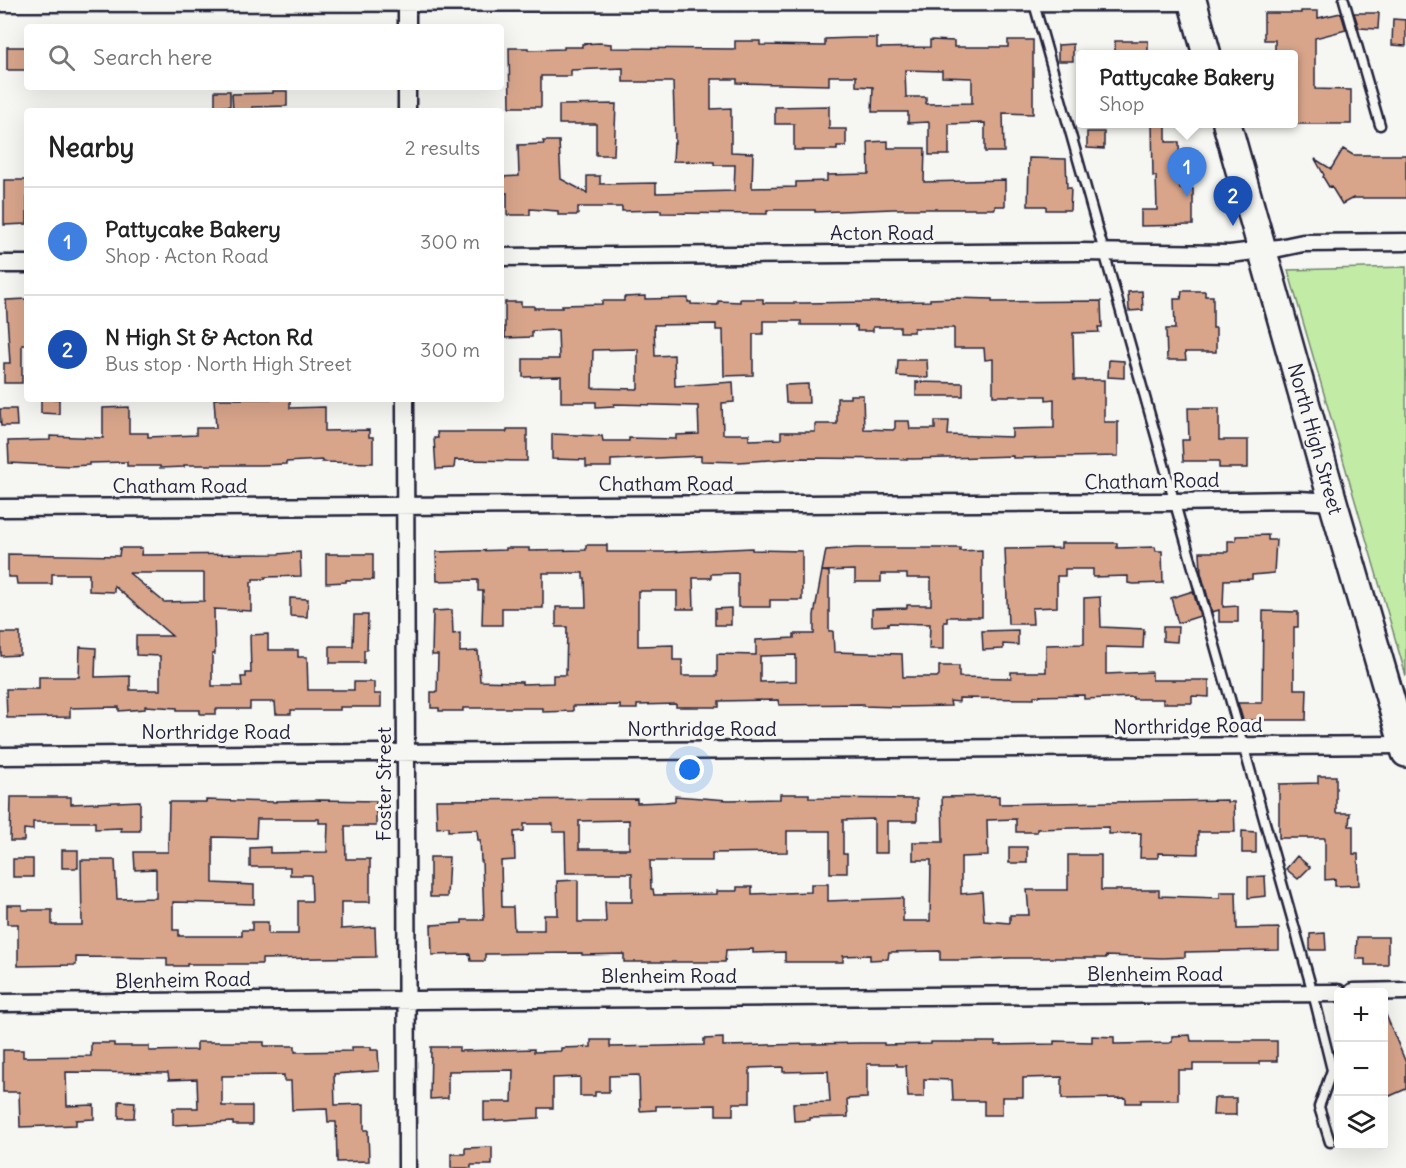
<!DOCTYPE html>
<html lang="en">
<head>
<meta charset="utf-8">
<style>
  :root { --surface:#fff; --page:#f6f6f6; --text:#222; --muted:#767676; --line:#e0e0e0; --accent:#1f6fb2 }
  body { margin:0; font-family:Delius,sans-serif; background:var(--page); color:var(--text) }
  .controls { position:absolute; right:18px; bottom:18px; display:grid; overflow:hidden; border-radius:6px; box-shadow:0 6px 24px #0002 }
  .controls button { width:54px; height:54px; display:grid; place-items:center; padding:0; border:0; border-bottom:2px solid var(--line); background:var(--surface); color:var(--text); font:30px sans-serif }
  .you { position:absolute; left:690px; top:770px; width:21px; height:21px; margin:-15px; border:4px solid #fff; border-radius:50%; background:#1a73e8; box-shadow:0 0 0 9px #1a73e833 }
  .badge { display:grid; place-items:center; width:39px; height:39px; border-radius:50%; background:var(--accent); color:#fff; font-size:20px; font-weight:700 }
  .pin { position:absolute; translate:-50% -50px; filter:drop-shadow(0 2px 3px #0008) }
  .pin::after { content:''; position:absolute; top:32px; width:21px; height:18px; background:inherit; clip-path:polygon(0 0,100% 0,50% 100%) }
  .popup { position:absolute; left:1076px; top:50px; width:222px; height:78px; box-sizing:border-box; display:grid; place-content:center; border-radius:6px; background:var(--surface); filter:drop-shadow(0 2px 4px #0005); font-size:20px; white-space:nowrap; color:var(--muted) }
  .popup b { font-size:22px; color:var(--text) }
  .popup::after { content:''; position:absolute; left:50%; top:100%; margin-left:-12px; border:12px solid transparent; border-top-color:var(--surface) }
  .list { margin:0; padding:0; list-style:none }
  h2 { display:flex; justify-content:space-between; align-items:center; height:78px; margin:0; padding:0 24px; font-size:26px }
  h2 small { font-size:20px; font-weight:400; color:var(--muted) }
  .list li { display:grid; grid-template-columns:39px 1fr auto; gap:18px; align-items:center; box-sizing:border-box; height:108px; padding:0 24px; border-top:2px solid var(--line) }
  .list b { display:block; font-size:22px; white-space:nowrap }
  .list p { margin:0; font-size:20px; white-space:nowrap; color:var(--muted) }
  .list em { font-size:20px; font-style:normal; color:var(--muted) }
  .icon { flex:none; width:33px; height:33px; fill:none; stroke:currentColor; stroke-width:2; stroke-linecap:round; stroke-linejoin:round }
  .map { position:relative; flex:none; width:1406px; height:1168px; overflow:hidden }
  .search { position:absolute; background:var(--surface); box-shadow:0 6px 24px #0002; left:24px; top:24px; width:480px; height:66px; display:flex; align-items:center; gap:15px; box-sizing:border-box; padding:0 21px; border-radius:6px; color:var(--muted); font-size:22px }
  .panel { position:absolute; background:var(--surface); box-shadow:0 6px 24px #0002; left:24px; top:108px; width:480px; height:294px; border-radius:6px }
  .map>svg:first-child { display:block }
  .green { fill:#c2eba6; stroke:#728670; stroke-width:1.5 }
  .building { fill:#d8a58b; stroke:#22223b; stroke-width:1.5; fill-rule:evenodd }
  .lines { fill:none; stroke-linecap:round; stroke-linejoin:round }
  .lane-casing { stroke:#22223b; stroke-width:13 }
  .street-casing { stroke:#22223b; stroke-width:21 }
  .primary-casing { stroke:#22223b; stroke-width:32 }
  .lane { stroke:#f6f6f2; stroke-width:8 }
  .street { stroke:#f6f6f2; stroke-width:16 }
  .primary { stroke:#f6f6f2; stroke-width:27 }
  .labels { text-anchor:middle; stroke-width:6; stroke-linejoin:round; paint-order:stroke }
  .street-label { font-size:20px; fill:#22223b; stroke:#f6f6f2 }
</style>
</head>
<body>
<div class="map">
<svg width="1406" height="1168" viewBox="0 0 1406 1168">
  <rect width="100%" height="100%" fill="#f6f6f2"/>
  <filter id="ink" filterUnits="userSpaceOnUse"><feTurbulence type="fractalNoise" baseFrequency=".0167" numOctaves="2"/><feDisplacementMap in="SourceGraphic" scale="12" xChannelSelector="R" yChannelSelector="G"/><feConvolveMatrix kernelMatrix="1 2 1 2 8 2 1 2 1" color-interpolation-filters="sRGB"/></filter>
  <g filter="url(#ink)">
    <!-- green -->
    <path class="green" d="M1406 267V676L1288 270Z"/>
    <!-- building -->
    <path class="building" d="M1301 11H1318V18L1341 13 1346 30 1315 38V89L1351 90V124H1293V54H1275V40H1264V13H1301Z
      M1354 13H1379L1378 29 1359 28Z
      M1393 19 1406 20V46L1392 45Z
      M854 38H877V48L930 47V40L954 41V47H1008V40H1033V114L1003 113 1004 152H985V123L949 124V155H929V122L908 123V112H872L873 87 856 86V76H829V85L737 83V79H711V109L731 108V152L753 153 752 188 796 187V182L827 181V175L869 174 868 142 888 141V148H925L924 182 1005 180V206H995V209H893L815 212V210H767V214L661 213V210L622 211V207H578V215H558V211L530 209V215H507V193L501 194V177L519 176 518 145 544 144 543 141H559L561 179 587 193V176H600V184L656 183V193L734 191 735 165H714V162L673 161 674 143H675L673 82H623V68L571 70V76H541V107H510L509 48H528V50L564 49V47H582V44L599 43 611 44V48L735 49V41H760V45L825 46V39ZM905 70 942 71V77L972 78V103L926 104V97H906Z
      M1115 41H1148V54H1115Z
      M1073 44V61H1058V45Z
      M7 47H27V70H7Z
      M215 91H230V106L215 107Z
      M273 91H287V106L252 107V111H233L232 94 273 93Z
      M616 104 614 155H596V124H559V105Z
      M829 106V129H846V146H837V150H794V124H775V107Z
      M1152 123H1166V142H1179L1180 189H1193V225L1141 226V210H1157L1156 176H1153Z
      M1087 132H1104V149L1087 148Z
      M1343 149 1353 155H1406V198H1353L1342 204 1331 186 1329 187 1323 177 1324 175 1315 159 1331 169Z
      M1029 158 1066 159 1067 188H1071L1070 210H1046V206H1028Z
      M4 180H27V224L4 225Z
      M1142 291 1143 310 1129 311 1128 292Z
      M1182 291H1205V296H1213V328H1216V352H1185L1186 360H1167L1166 329H1175L1174 299H1181Z
      M645 296V299L688 298V302H691V304L718 305V301L740 302V299H763V303H805L930 301V299L955 298 992 299V302L1101 301 1102 327H1098L1099 332 1073 333 1074 380H1104V422H1118V456L1013 458V456L914 459 799 458 739 462 701 461V456L611 460V467H586V460L552 459V434L602 436 603 441H629V438L676 439V435L699 434 698 406 614 404V406L596 407V402H561V376L523 377V359H559L558 330 532 331V337L505 338V302H521V306H534V308H562V305L602 304V301H624V297ZM763 321H801V325H855V327L857 326V331H873V327H900V332H914V328H954V348H984L985 360 993 359V396H1046V400L1054 399V428L1012 429V437L948 435 949 421H935V429H910L909 421H895V428L893 430 864 429 863 395H850V398H837V424H815V432H781V439L749 440V434H723L722 403 734 402 733 382 675 386 674 355 655 356 654 325 716 324V330H723L724 376 753 375V334H763ZM638 349V389L592 388 593 350Z
      M27 299V345H22V383H4V363H10L6 300Z
      M898 360H927L928 378 897 376Z
      M1109 360 1124 361V378L1108 377Z
      M916 382 963 383V396H916Z
      M808 384 809 403H786L785 385Z
      M41 399H59V414L41 413Z
      M214 399H290V408L325 407V431L369 430V437H373V463L322 462V460L286 462V464L262 465H184V467L160 468V466H127V462L89 463V465L70 466 9 463 8 441 50 440V436L103 438V408L129 407V433H148V437L196 435V428H216Z
      M1188 408H1219V440H1248V468H1219V461H1183L1182 440H1189Z
      M0 409H16L17 426H1Z
      M507 429H527V461L455 460 454 468 436 469 434 438H438L437 432H507Z
      M1268 535V540H1276L1274 573 1252 575V579L1224 580 1223 607 1238 606V622H1219V610L1212 612 1201 573 1200 552H1228V541H1236V536Z
      M1061 543H1117V548L1155 547 1156 551H1162L1163 583 1134 584 1128 583V576L1093 577V569H1065V576H1057V607L1032 608 1033 624H1008L1005 549 1061 548Z
      M586 545H607V552H665L752 548V550L802 551V600H770V607H738V573L711 574V578H693L694 609H677V591H638V646L673 645V660H682V676H717V654L756 655V640L794 638V634H814V615L822 571 829 572V631H833L834 652 902 654 903 677H937L939 675V666H959V677L1011 678V672H1046V645L1084 644V598L1100 597 1101 627 1144 629 1143 648 1106 647V674L1152 672V680H1209V697L1192 696V703H1163V699H1133V697L1084 699V695L1034 696V699L959 698V702L950 701 951 706 897 707 863 706V704L779 705 778 700 719 701V707H676V704L637 705V709H620V705L573 706V711L543 712V708H463V711H439V708H431V692H437L438 655H432L433 611 452 610 453 634 460 633V652L478 651 480 681 522 682V684L553 683V675H566L567 627H556V607H586L585 578H583V573H543V608H502V625H482L483 591H478V580L437 581 436 552 506 550V548H529V551L586 550ZM796 655V681L760 682V656Z
      M120 548H142L141 555 278 554 300 552 301 576 265 577V579H253V582H251V611L214 609 215 654H212V686H242L241 677H246V673H251L250 635 268 634V650H298V657H307L308 690H354V682H374V694H381V707H340V710H291V714H276L275 702H250V709H216V714H200V710H177V708L145 706V709L119 711V707L70 708V717L7 718 6 689H39V677H79L80 647 96 648 95 677 130 676V690H160V656L136 655V636H172L114 586V592L89 591V574H52V584H17L16 577H8V554L119 556ZM129 573H204V601L164 602Z
      M855 548H960V551L982 550V617H947V622H944V649H929L930 624 888 623V625L872 626V609L907 608V605H931V578H907V574H881V582H855V570L822 571 826 550Z
      M326 554H373V580H346V582L326 583Z
      M1193 591 1200 616 1178 623 1171 598Z
      M290 598 308 599 307 617 290 616Z
      M731 608V625H715V609Z
      M1263 611 1298 612V627H1294V689H1307L1306 720H1243L1238 703H1262Z
      M354 615H368L367 650H364V663H330V646H353Z
      M1163 627H1178L1177 642 1163 641Z
      M1018 630V645L1003 644V649L983 650 982 631Z
      M1 633H20V655L1 656Z
      M1318 776H1336V813H1350L1349 826H1353V854H1358L1359 885 1335 886V879L1325 880V838H1279V784L1318 783Z
      M780 794H809V798L917 799V821H887V853H874V819L843 820V854H847V873H830V831H787V852L712 853V861H650L651 889H653L654 895 717 894V891H737V887H752V894L811 892V884H828V901L903 898V921H930L931 860H913V842H943L942 797 999 796V804L1227 800V802H1234L1235 832H1198V854L1158 853V858H1140L1141 833 1109 834V827L1037 829V832H1016V819L987 820 988 856 961 857V894L982 892 984 921 1010 923V915H1029L1027 890H1068V855H1101V890H1159V896L1220 898V892H1236L1237 929 1279 928V950L1185 952V957L1162 958 1106 956V958H1011L964 960H940V951L889 952 888 959 870 960V955L843 956V962H785V952L753 953V949L726 950 725 962H624V954L582 955V953L485 954V961H471L470 954 432 955 431 925 462 923V920H484L482 861H481L480 840H478L477 830 448 831V827L437 828 436 800 637 799V803L665 802 675 801V796L728 800 780 799ZM629 820V849H579V821ZM524 824H553V832H565L566 873H632V902H605L606 922H578V880L557 881 558 915H544V930H514L513 907H502L501 861 515 860 514 832 524 831Z
      M11 797H71V804L140 801V831H121V828L95 829V822H33V830L24 829V841H10Z
      M206 800 276 802V801L319 800 376 801V826H345L346 859H370V902H341V929L375 927 376 957 262 959V964H187V966H167V958L76 957V965L18 966V924H7V905H22V910H52V925H82L81 860H115L117 899 156 898V869L135 870 134 852H168L169 802H206ZM257 819H319V823H328L327 852 270 853V847L250 848V867H290V875H311L312 901H298V934H268V922H252V930H242V936H179V930H173V902L254 904V885L213 883V837L256 838Z
      M1242 831 1256 832V853H1242Z
      M1009 847H1027V863H1009Z
      M62 850H78V868H62Z
      M1297 856 1310 867 1298 879 1286 869Z
      M430 857H449L447 897H430Z
      M13 859H33V877H13Z
      M1265 876 1266 896 1248 898V877Z
      M1325 933 1326 950H1310V934Z
      M1357 937H1388V965H1365V959H1356Z
      M1384 1010 1406 1063V1089L1383 1099Z
      M1190 1035 1191 1041H1277V1061H1259V1064H1193V1070H1178V1100H1141V1103H1126V1098L1062 1099V1077L1023 1078V1097H1002V1115H984V1101H953L952 1080 924 1079V1097H908L906 1066H897V1064H867V1098L847 1099 848 1117 810 1118V1120L794 1121 793 1103 830 1102 828 1071 783 1072V1067L750 1068V1103H733V1115H716V1105L656 1106V1110L640 1111 639 1075 609 1076V1092H595V1096H580V1077L553 1078V1108H539V1118L484 1121V1102H512L513 1070 449 1071V1075H448V1098L430 1099 431 1047H459V1051L534 1049V1052L561 1051V1048L591 1047V1040H610V1047L664 1046 704 1045V1039L723 1038V1046L860 1043H884V1045L931 1044V1042H995V1045L1054 1044V1041L1092 1042V1036L1114 1037V1044L1169 1043 1172 1042V1036Z
      M197 1042H264V1046H295V1052L352 1051V1047H371V1050H378L379 1071 334 1074 335 1105 364 1104V1130H368L369 1161 337 1162 336 1122H328L327 1109 292 1110 291 1081H284V1075L222 1076V1106H252V1125H233V1122L173 1125V1108H198L197 1079 169 1080 168 1073 66 1072 67 1106 94 1105V1119L76 1120V1125L20 1127 19 1092H3V1050H23V1057L91 1056V1043H114V1046H149V1051L197 1050Z
      M1214 1098H1236V1115H1213Z
      M119 1101 135 1102 134 1118H119Z
      M492 1147V1165H471V1168H451V1154H465V1148Z"/>
    <g class="lines">
      <!-- lane casing -->
      <g class="lane-casing">
        <path id="lane" d="M1033 0 1313 993 1332 1070 1319 1107 1330 1142
          M1344 0 1380 125"/>
      </g>
      <!-- street casing -->
      <g class="street-casing">
        <path id="street" d="M407 0V27
          M0 3 1192 2
          M407 87V111
          M501 257 1079 252 1230 254 1279 248 1303 243 1406 242
          M0 264H27
          M405 399 407 1168
          M0 508 1174 502 1299 500 1333 502
          M0 756 1404 745
          M1353 992 1406 991
          M0 1003 1338 993"/>
      </g>
      <!-- primary casing -->
      <g class="primary-casing">
        <g id="primary">
          <path d="M1192 0 1207 55"/>
          <path id="s1" d="M1227 124 1333 502 1406 753"/>
        </g>
      </g>
      <!-- lane -->
      <use href="#lane" class="lane"/>
      <!-- street -->
      <use href="#street" class="street"/>
      <!-- primary -->
      <use href="#primary" class="primary"/>
    </g>
  </g>
  <g class="labels">
    <!-- street labels -->
    <g class="street-label">
      <text x="882" y="240">Acton Road</text>
      <text dy="7" stroke="none"><textPath href="#s1" startOffset="327">North High Street</textPath></text>
      <text transform="translate(1152 481) rotate(-1)" y="7">Chatham Road</text>
      <text x="666" y="491">Chatham Road</text>
      <text x="180" y="493">Chatham Road</text>
      <text transform="translate(1188 726) rotate(-1)" y="7">Northridge Road</text>
      <text x="702" y="736">Northridge Road</text>
      <text x="216" y="739">Northridge Road</text>
      <text transform="translate(384 784) rotate(-90)" y="7">Foster Street</text>
      <text x="1155" y="981">Blenheim Road</text>
      <text x="669" y="983">Blenheim Road</text>
      <text transform="translate(183 980) rotate(-1)" y="7">Blenheim Road</text>
    </g>
  </g>
</svg>
<div class="controls">
<button>+</button>
<button>−</button>
<button><svg class="icon" aria-label="layers" viewBox="0 0 24 24"><path d="M12 4l9 5-9 5-9-5zM3 14l9 5 9-5"/></svg></button>
</div>
<div class="you"></div>
<div class="pin badge" style="left:1187px;top:197px;background:#3f7fe0">1</div>
<div class="popup"><b>Pattycake Bakery</b>Shop</div>
<div class="pin badge" style="left:1233px;top:226px;background:#1a4fb4">2</div>
<div class="search"><svg class="icon" aria-label="search" viewBox="0 0 24 24"><circle cx="10" cy="10" r="6"/><path d="M15 15l6 6"/></svg>Search here</div>
<section class="panel">
<h2>Nearby<small>2 results</small></h2>
<ul class="list">
<li><span class="badge" style="background:#3f7fe0">1</span><div><b>Pattycake Bakery</b><p>Shop · Acton Road</p></div><em>300 m</em></li>
<li><span class="badge" style="background:#1a4fb4">2</span><div><b>N High St &amp; Acton Rd</b><p>Bus stop · North High Street</p></div><em>300 m</em></li>
</ul>
</section>
</div>
</body>
</html>
